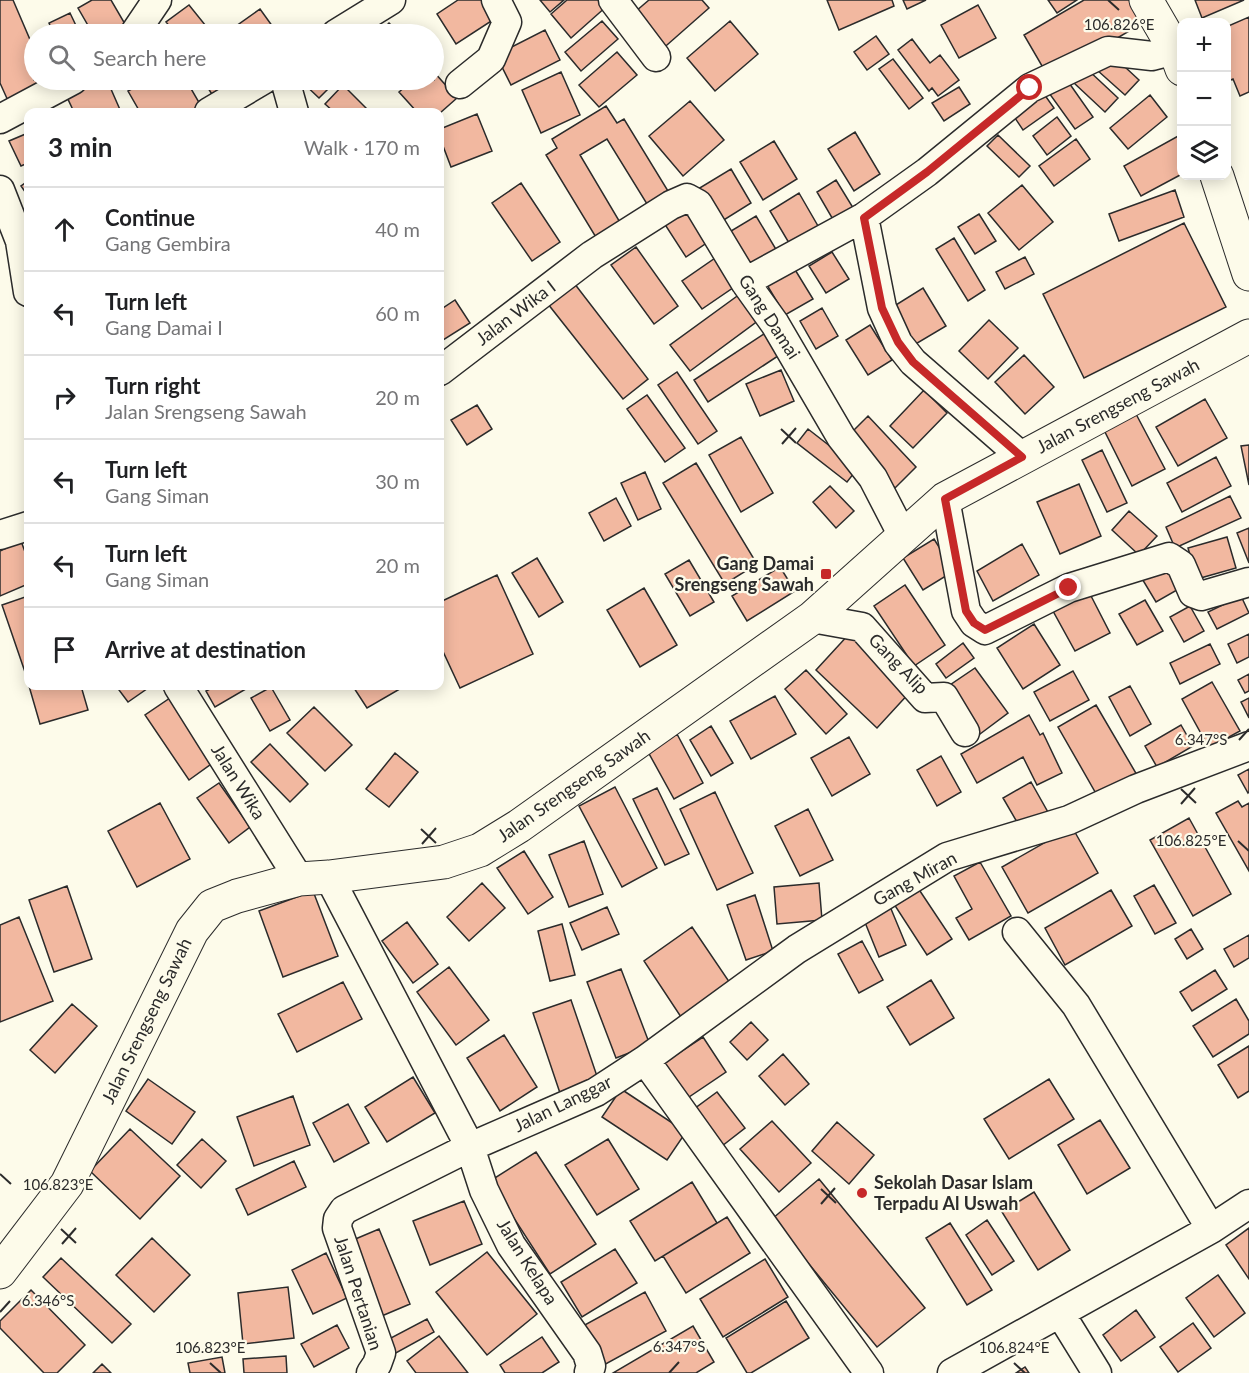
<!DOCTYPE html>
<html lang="en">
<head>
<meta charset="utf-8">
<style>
  :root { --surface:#fff; --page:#f2f2f2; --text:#202124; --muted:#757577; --line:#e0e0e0 }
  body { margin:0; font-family:Lato,sans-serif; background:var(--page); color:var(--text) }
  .controls { position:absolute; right:18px; top:18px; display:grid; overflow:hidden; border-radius:12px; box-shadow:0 3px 15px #0003 }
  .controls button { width:54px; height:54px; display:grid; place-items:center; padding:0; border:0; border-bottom:2px solid var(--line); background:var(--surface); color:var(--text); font:30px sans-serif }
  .stop { position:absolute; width:18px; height:18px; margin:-14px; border:4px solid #c62828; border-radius:50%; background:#fff }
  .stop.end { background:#c62828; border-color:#fff; box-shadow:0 2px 6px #0008 }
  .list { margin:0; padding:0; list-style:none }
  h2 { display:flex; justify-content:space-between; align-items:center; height:78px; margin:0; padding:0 24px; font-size:26px }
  h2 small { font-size:20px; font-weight:400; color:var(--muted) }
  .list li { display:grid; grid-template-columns:39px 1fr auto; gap:18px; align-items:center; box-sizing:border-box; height:84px; padding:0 24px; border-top:2px solid var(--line) }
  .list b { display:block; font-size:22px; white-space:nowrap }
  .list p { margin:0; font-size:20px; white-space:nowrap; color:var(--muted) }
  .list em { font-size:20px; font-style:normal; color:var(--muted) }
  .icon { flex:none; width:33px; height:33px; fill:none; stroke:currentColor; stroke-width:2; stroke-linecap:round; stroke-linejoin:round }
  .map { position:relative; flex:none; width:1249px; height:1373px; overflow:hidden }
  .search { position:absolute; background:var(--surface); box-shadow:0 3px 15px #0003; left:24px; top:24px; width:420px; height:66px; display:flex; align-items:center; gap:15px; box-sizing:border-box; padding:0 21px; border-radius:33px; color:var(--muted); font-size:22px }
  .panel { position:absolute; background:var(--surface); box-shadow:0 3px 15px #0003; left:24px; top:108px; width:420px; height:582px; border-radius:12px }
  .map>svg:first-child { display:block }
  .building { fill:#f2b8a0; stroke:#2b2b2b; stroke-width:1.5 }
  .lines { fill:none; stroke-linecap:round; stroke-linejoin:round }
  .minor-casing { stroke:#2b2b2b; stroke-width:31 }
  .tertiary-casing { stroke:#2b2b2b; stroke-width:35 }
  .minor { stroke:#fdfbea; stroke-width:28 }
  .tertiary { stroke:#fdfbea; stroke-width:33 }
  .route { stroke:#c62828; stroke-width:8 }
  .ticks { fill:none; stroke:#2b2b2b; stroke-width:2 }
  .poi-dot { fill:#c62828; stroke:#fdfbea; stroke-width:2 }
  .labels { text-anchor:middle; stroke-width:4.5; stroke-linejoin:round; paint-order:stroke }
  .street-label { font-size:18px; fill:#2b2b2b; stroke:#fdfbea }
  .poi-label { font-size:18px; font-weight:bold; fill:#2b2b2b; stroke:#fdfbea; text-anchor:end }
  .ticks-label { font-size:15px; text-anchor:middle; fill:#2b2b2b; stroke:#fdfbea; stroke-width:4.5; stroke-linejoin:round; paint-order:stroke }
</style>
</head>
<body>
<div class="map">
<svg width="1249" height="1373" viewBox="0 0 1249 1373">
  <rect width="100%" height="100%" fill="#fdfbea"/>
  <!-- building -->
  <path class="building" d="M0 0H13L34 49V80H48L9 103 0 83Z
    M92 0H111L125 24 107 34H93L78 8Z
    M458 0H488L499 16 456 44 437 14Z
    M540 0H564L550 12Z
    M567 0H602L607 6 571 38 551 14Z
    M649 0H702L709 8 659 52 629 17Z
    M827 0H892L894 6 839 30Z
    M903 0H926L907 9Z
    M1048 0H1077L1057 13Z
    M1084 0H1129L1143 23 1049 78 1024 35Z
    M1195 0H1244L1202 18Z
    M189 5 210 31 206 34H176L166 22Z
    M978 5 996 38 959 58 941 25Z
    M260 9 278 34H236L232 29Z
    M70 13 80 34H54L49 23Z
    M1249 17V92L1240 96 1233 79 1226 82V27Z
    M602 21 618 39 581 71 565 52Z
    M730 21 758 54 715 91 687 58Z
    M389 23 400 34H378Z
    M545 30 560 60 511 85 496 55Z
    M876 36 889 54 867 70 854 52Z
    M912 39 930 63 940 55 959 80 938 96 932 88 929 91 898 50Z
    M617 52 637 75 599 107 579 85Z
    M1111 54 1139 80 1125 95 1097 70Z
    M893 59 923 98 909 109 879 69Z
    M1087 69 1118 98 1105 112 1074 83Z
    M434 72 457 98 440 113 417 112 399 92 413 80H434Z
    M561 72 580 115 541 133 522 90Z
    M99 80H107L121 112H74L66 95Z
    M148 80H186L204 111 201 112H140L128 91Z
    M203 80H240L213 96Z
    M300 80H328L333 84 319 98Z
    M1067 80 1093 117 1075 129 1049 93Z
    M343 85 369 111 367 112H334L325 104Z
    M959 87 970 104 944 121 932 103Z
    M1039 87 1054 108 1023 130 1009 109Z
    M1150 95 1167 117 1128 149 1110 128Z
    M690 101 724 140 683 176 649 136Z
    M606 106 617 123 624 119 668 191 647 204 607 139 580 155 621 224 597 239 546 155 557 148 552 139Z
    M477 114 492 151 451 167 440 138V129Z
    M1057 117 1071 136 1047 155 1033 136Z
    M855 132 880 174 854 191 828 149Z
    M28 133V163L21 166 9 141Z
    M998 135 1030 166 1019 177 987 146Z
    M1180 135 1182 174 1141 196 1124 166Z
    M1076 139 1090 159 1054 186 1039 166Z
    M774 141 797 179 763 200 740 162Z
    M731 169 751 203 719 223 698 189Z
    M836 180 855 211 835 223 817 192Z
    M28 181V196L21 186Z
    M521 183 560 242 532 261 492 203Z
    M1022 185 1053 222 1019 250 988 213Z
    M1175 190 1184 217 1119 241 1109 214Z
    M799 193 818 226 789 243 770 211Z
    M689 207 711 240 686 257 664 223Z
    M979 214 996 241 975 254 958 227Z
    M756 216 777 251 747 269 726 234Z
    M1184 223 1226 307 1084 378 1043 294Z
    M954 238 985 290 968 301 936 249Z
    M636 247 678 306 654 324 611 265Z
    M832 252 849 279 826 293 809 266Z
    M721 254 740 283 702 309 682 281Z
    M1025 257 1034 274 1005 289 996 272Z
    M794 268 813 299 785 315 767 285Z
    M574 283 648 379 623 399 548 304Z
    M923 288 946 326 914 345 891 308Z
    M740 294 759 320 690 371 670 345Z
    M455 300 470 323 440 342V310Z
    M822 308 838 336 816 349 800 321Z
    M989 320 1018 348 988 379 959 351Z
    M870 325 892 360 868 375 846 340Z
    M767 332 781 354 708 402 694 380Z
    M1024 355 1054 387 1025 414 995 382Z
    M781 370 794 401 760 416 746 384Z
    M677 372 717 431 698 444 658 385Z
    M924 390 947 413 913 448 890 426Z
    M647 395 685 448 665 462 627 409Z
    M1205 399 1227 438 1178 466 1156 427Z
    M477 405 492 429 467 445 451 420Z
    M1136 414 1165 469 1132 486 1104 430Z
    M868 416 916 467 895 488 847 437Z
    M808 429 858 468 847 482 797 443Z
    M741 437 773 493 741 512 709 455Z
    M1249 445V485L1241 446Z
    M1102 450 1127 503 1107 512 1082 460Z
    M1216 457 1231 486 1182 512 1167 483Z
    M696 463 757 564 725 584 663 483Z
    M645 472 661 509 638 520 621 483Z
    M1079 484 1101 536 1060 554 1037 502Z
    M830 486 854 511 836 528 813 502Z
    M1230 496 1241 518 1175 548 1166 527Z
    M616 498 631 526 604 541 589 513Z
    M1129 511 1157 536 1139 555 1112 530Z
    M1249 528V563L1237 533Z
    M1227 537 1236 568 1197 579 1188 548Z
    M934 539 954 571 923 590 903 558Z
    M21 541 28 560V584L0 596V551Z
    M1022 544 1039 575 993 601 977 571Z
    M537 558 563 602 539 617 512 573Z
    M689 560 714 602 690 616 665 574Z
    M1169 561 1184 586 1156 602 1141 577Z
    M780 567 795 591 747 621 732 596Z
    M497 575 533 654 460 688 440 645V602Z
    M905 585 945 645 914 666 874 606Z
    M644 588 677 645 640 667 607 610Z
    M1089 592 1110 633 1075 651 1053 611Z
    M28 596V671L25 672 2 605Z
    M1241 596 1249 613 1217 629 1208 612Z
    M1145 600 1163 631 1137 645 1119 614Z
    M1190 606 1204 631 1184 642 1170 617Z
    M1034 624 1060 665 1023 689 997 648Z
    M850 633 911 691 877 728 816 670Z
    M1249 634V657L1237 663 1228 644Z
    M963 643 974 658 946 678 936 664Z
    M1210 644 1220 664 1180 684 1170 663Z
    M975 668 1008 713 980 734 947 687Z
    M806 670 847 714 826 734 785 689Z
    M1073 671 1089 700 1050 721 1034 692Z
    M1249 674V691L1245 693 1238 680Z
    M1212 682 1240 731 1209 748 1182 699Z
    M29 686H81L88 710 40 724Z
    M116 686H151L128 702Z
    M216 686H251L215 707 206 691Z
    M358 686H405L367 708 354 688Z
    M1130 686 1151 724 1130 736 1109 697Z
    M271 687 290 720 270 731 251 698Z
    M775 696 796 734 751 759 730 721Z
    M170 698 214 762 189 780 145 715Z
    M1249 698V718L1241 702Z
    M1096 705 1137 775 1098 797 1058 727Z
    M314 707 352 745 325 771 287 733Z
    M1029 715 1040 735 1043 733 1062 773 1037 785 1023 757 977 783 961 754Z
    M1181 725 1193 746 1157 767 1145 746Z
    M711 726 733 763 711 776 690 740Z
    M677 734 703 783 674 799 647 750Z
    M849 737 870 774 832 796 811 758Z
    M270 744 308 784 290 802 251 762Z
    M395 753 418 772 389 807 366 789Z
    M941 756 961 792 937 806 917 770Z
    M1249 769V792L1248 793 1238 775Z
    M1031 782 1049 814 1021 829 1003 798Z
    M219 783 250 827 229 843 197 798Z
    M615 787 657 868 622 887 579 806Z
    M657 788 689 854 665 865 633 799Z
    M715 792 753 873 717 890 680 809Z
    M1238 801 1242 807 1249 803V871L1216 813Z
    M160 803 190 859 137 887 108 831Z
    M808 809 833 860 800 876 775 826Z
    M1189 818 1231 894 1193 916 1150 840Z
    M1072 827 1098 873 1028 913 1002 867Z
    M584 841 603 894 569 907 549 855Z
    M524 851 553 897 528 914 497 868Z
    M980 862 1011 916 969 940 956 918 972 909 954 876Z
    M482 883 505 908 469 941 447 917Z
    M819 883 822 920 777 924 774 887Z
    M916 885 952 939 927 955 892 901Z
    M1154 885 1176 923 1155 934 1134 896Z
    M67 886 92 959 54 972 29 900Z
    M1111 890 1132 926 1065 965 1045 928Z
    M313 891 338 956 283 977 259 911Z
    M755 895 773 951 746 960 727 905Z
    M889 904 906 945 879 957 862 915Z
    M607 907 619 934 582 950 570 923Z
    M19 917 53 1001 0 1022V925Z
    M407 922 438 964 413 983 382 941Z
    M562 924 575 975 550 981 538 931Z
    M692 927 730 983 681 1017 644 961Z
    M1191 929 1203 949 1187 959 1175 939Z
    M1249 935V958L1234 967 1224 949Z
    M862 941 883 980 859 993 838 954Z
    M449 967 489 1020 456 1045 417 992Z
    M621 969 650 1045 616 1058 587 982Z
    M1215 970 1227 989 1192 1011 1180 992Z
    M931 980 954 1018 910 1045 887 1007Z
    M343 982 362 1019 297 1052 278 1014Z
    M1236 999 1249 1021V1034L1213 1057 1193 1026Z
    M571 1000 599 1082 561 1096 533 1013Z
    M72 1004 97 1026 55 1073 30 1050Z
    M751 1022 768 1040 747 1060 730 1042Z
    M504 1035 537 1087 500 1111 467 1058Z
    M703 1037 726 1072 686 1099 662 1064Z
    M1249 1046V1091L1238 1098 1218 1065Z
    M783 1054 809 1084 785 1105 759 1076Z
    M413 1077 435 1113 387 1142 365 1107Z
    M148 1079 195 1112 172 1144 126 1111Z
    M1049 1079 1074 1119 1009 1159 984 1119Z
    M621 1089 686 1132 667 1160 602 1117Z
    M717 1092 745 1128 722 1146 694 1109Z
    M293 1096 310 1145 254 1166 237 1117Z
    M348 1104 369 1143 334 1162 313 1123Z
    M1100 1120 1130 1168 1087 1194 1058 1145Z
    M772 1121 811 1163 779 1192 740 1149Z
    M837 1122 874 1155 849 1184 812 1151Z
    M130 1129 180 1176 140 1219 90 1171Z
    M202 1139 226 1161 201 1188 177 1165Z
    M608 1139 639 1189 597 1215 565 1165Z
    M536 1152 596 1244 550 1274 490 1181Z
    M294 1161 306 1187 248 1215 236 1189Z
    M819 1179 925 1308 877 1347 772 1219Z
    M692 1182 717 1223 655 1261 630 1221Z
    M1034 1192 1070 1250 1038 1270 1002 1212Z
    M464 1201 482 1244 430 1265 413 1221Z
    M727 1217 750 1253 686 1293 663 1256Z
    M987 1220 1014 1261 992 1275 966 1235Z
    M950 1223 992 1290 967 1305 926 1238Z
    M1249 1228V1279L1226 1245Z
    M379 1229 410 1304 377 1318 346 1243Z
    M152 1238 190 1275 154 1312 116 1275Z
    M615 1249 637 1283 582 1317 561 1282Z
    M487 1252 537 1314 487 1355 436 1292Z
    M326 1253 347 1298 313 1314 292 1270Z
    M61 1258 131 1324 112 1343 43 1277Z
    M765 1259 788 1297 723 1337 700 1299Z
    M1218 1275 1245 1313 1214 1337 1186 1298Z
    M288 1287 294 1338 243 1344 238 1293Z
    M31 1290 85 1345 57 1373H44L0 1328V1321Z
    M645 1292 666 1331 602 1366 581 1327Z
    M786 1301 809 1338 751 1373H747L726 1338Z
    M1136 1310 1155 1337 1121 1361 1103 1335Z
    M427 1319 434 1332 394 1354 387 1340Z
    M1193 1323 1211 1348 1178 1372 1160 1347Z
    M337 1325 349 1348 314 1367 301 1344Z
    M693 1326 714 1362 696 1373H613Z
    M439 1336 468 1373H416L407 1361Z
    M542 1337 559 1362 542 1373H505L500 1365Z
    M286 1356 287 1373H244L243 1359Z
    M222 1357 225 1373H190L188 1363Z
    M102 1364 111 1373H93Z
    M1025 1367 1029 1373H1016Z"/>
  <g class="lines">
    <!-- minor casing -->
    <g class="minor-casing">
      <path id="minor" d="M613 0 656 57
        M134 34 157 0
        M336 34 391 0
        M285 80 294 112
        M460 84 491 59 507 22 496 0
        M209 112 263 80
        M0 119 73 80
        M0 190 20 241 28 292
        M864 217 882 308 898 343 913 362 1022 457
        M745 282 864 217 927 172 1030 88 1108 51 1152 56 1175 50
        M440 371 592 255 671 205 687 198 698 204 745 282 775 324 841 437 873 478 903 536
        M945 499 966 611 974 623 985 630 1069 588 1169 557 1181 565 1193 593 1201 596 1249 582
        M0 535 28 526
        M812 618 862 627 925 698 944 697 965 732
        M178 686 299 879
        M329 877 470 1147 596 1092 645 1060 869 1373
        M1017 932 1076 1005 1211 1229
        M645 1060 797 949 947 857 1069 820 1136 789 1249 746
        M1060 1313 1097 1373
        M371 1373 377 1364 381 1353 337 1228 338 1219 344 1210 470 1147 484 1190 511 1245 587 1353 591 1366 589 1372
        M952 1373 1211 1229 1249 1204"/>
    </g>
    <!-- tertiary casing -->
    <g class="tertiary-casing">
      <path id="tertiary" d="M1146 0 1175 50 1182 69
        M1217 176 1249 274
        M0 1272 67 1184 192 931 212 906 237 896 299 879 329 877 444 862 480 850 519 826 812 618 945 499 1249 336"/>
    </g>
    <!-- minor -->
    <use href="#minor" class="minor"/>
    <!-- tertiary -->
    <use href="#tertiary" class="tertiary"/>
  </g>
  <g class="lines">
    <!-- route -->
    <path class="route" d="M1030 88 927 172 864 218 882 308 898 342 913 362 1022 457 945 499 966 611 974 623 985 630 1069 588"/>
  </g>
  <!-- ticks -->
  <path class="ticks" d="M1108 0 1119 10M781 429 796 443M782 444 796 428M1239 740 1249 729M1181 789 1196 803M1181 804 1195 788M421 829 436 843M1238 841 1249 851M422 844 436 828M0 1174 11 1184M821 1189 836 1203M821 1204 835 1188M61 1229 76 1243M62 1244 76 1228M0 1312 10 1301M210 1363 221 1373M1014 1363 1025 1373M669 1373 679 1362"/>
  <!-- markers -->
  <g class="poi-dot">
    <rect x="820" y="568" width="12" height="12" rx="3"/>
    <circle cx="862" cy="1193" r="6"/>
  </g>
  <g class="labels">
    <!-- street labels -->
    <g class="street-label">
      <text transform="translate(516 313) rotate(-37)" y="6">Jalan Wika I</text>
      <text transform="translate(769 317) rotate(57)" y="6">Gang Damai</text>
      <text transform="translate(1118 406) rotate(-28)" y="6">Jalan Srengseng Sawah</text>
      <text transform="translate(898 664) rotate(46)" y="6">Gang Alip</text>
      <text transform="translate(238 782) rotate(58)" y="6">Jalan Wika</text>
      <text transform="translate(574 786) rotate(-35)" y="6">Jalan Srengseng Sawah</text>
      <text transform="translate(915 879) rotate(-29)" y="6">Gang Miran</text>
      <text transform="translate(147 1021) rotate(-64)" y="6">Jalan Srengseng Sawah</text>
      <text transform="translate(563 1104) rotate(-26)" y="6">Jalan Langgar</text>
      <text transform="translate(527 1262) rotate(58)" y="6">Jalan Kelapa</text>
      <text transform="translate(358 1293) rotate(72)" y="6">Jalan Pertanian</text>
    </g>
    <!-- poi labels -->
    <g class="poi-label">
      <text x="814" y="570">Gang Damai<tspan x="814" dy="21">Srengseng Sawah</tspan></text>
      <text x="874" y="1189" text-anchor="start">Sekolah Dasar Islam<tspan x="874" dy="21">Terpadu Al Uswah</tspan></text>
    </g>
  </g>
  <g class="ticks-label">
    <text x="1119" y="30">106.826°E</text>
    <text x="1201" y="745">6.347°S</text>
    <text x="1191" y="846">106.825°E</text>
    <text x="58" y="1190">106.823°E</text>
    <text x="48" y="1306">6.346°S</text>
    <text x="679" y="1352">6.347°S</text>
    <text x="210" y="1353">106.823°E</text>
    <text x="1014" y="1353">106.824°E</text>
  </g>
</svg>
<div class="controls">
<button>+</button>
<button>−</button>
<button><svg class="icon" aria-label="layers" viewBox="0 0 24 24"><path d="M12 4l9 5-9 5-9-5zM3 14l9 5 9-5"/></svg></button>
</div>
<div class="stop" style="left:1030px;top:88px"></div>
<div class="stop end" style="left:1069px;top:588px"></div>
<div class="search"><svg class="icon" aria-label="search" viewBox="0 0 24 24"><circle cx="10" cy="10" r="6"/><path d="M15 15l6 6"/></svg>Search here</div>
<section class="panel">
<h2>3 min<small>Walk · 170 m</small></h2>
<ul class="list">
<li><svg class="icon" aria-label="ahead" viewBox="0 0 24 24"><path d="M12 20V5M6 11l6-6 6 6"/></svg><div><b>Continue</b><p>Gang Gembira</p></div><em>40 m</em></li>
<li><svg class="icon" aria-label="left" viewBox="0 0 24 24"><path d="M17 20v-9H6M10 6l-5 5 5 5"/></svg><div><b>Turn left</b><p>Gang Damai I</p></div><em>60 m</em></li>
<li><svg class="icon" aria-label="right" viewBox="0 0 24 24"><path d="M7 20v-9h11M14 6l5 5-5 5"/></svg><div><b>Turn right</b><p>Jalan Srengseng Sawah</p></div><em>20 m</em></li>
<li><svg class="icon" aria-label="left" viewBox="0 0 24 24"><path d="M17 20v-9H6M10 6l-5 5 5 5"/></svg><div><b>Turn left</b><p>Gang Siman</p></div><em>30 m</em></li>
<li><svg class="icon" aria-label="left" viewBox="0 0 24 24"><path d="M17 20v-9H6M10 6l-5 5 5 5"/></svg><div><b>Turn left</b><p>Gang Siman</p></div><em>20 m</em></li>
<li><svg class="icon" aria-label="arrive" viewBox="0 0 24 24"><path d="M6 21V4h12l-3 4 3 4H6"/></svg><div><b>Arrive at destination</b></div></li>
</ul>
</section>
</div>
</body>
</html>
